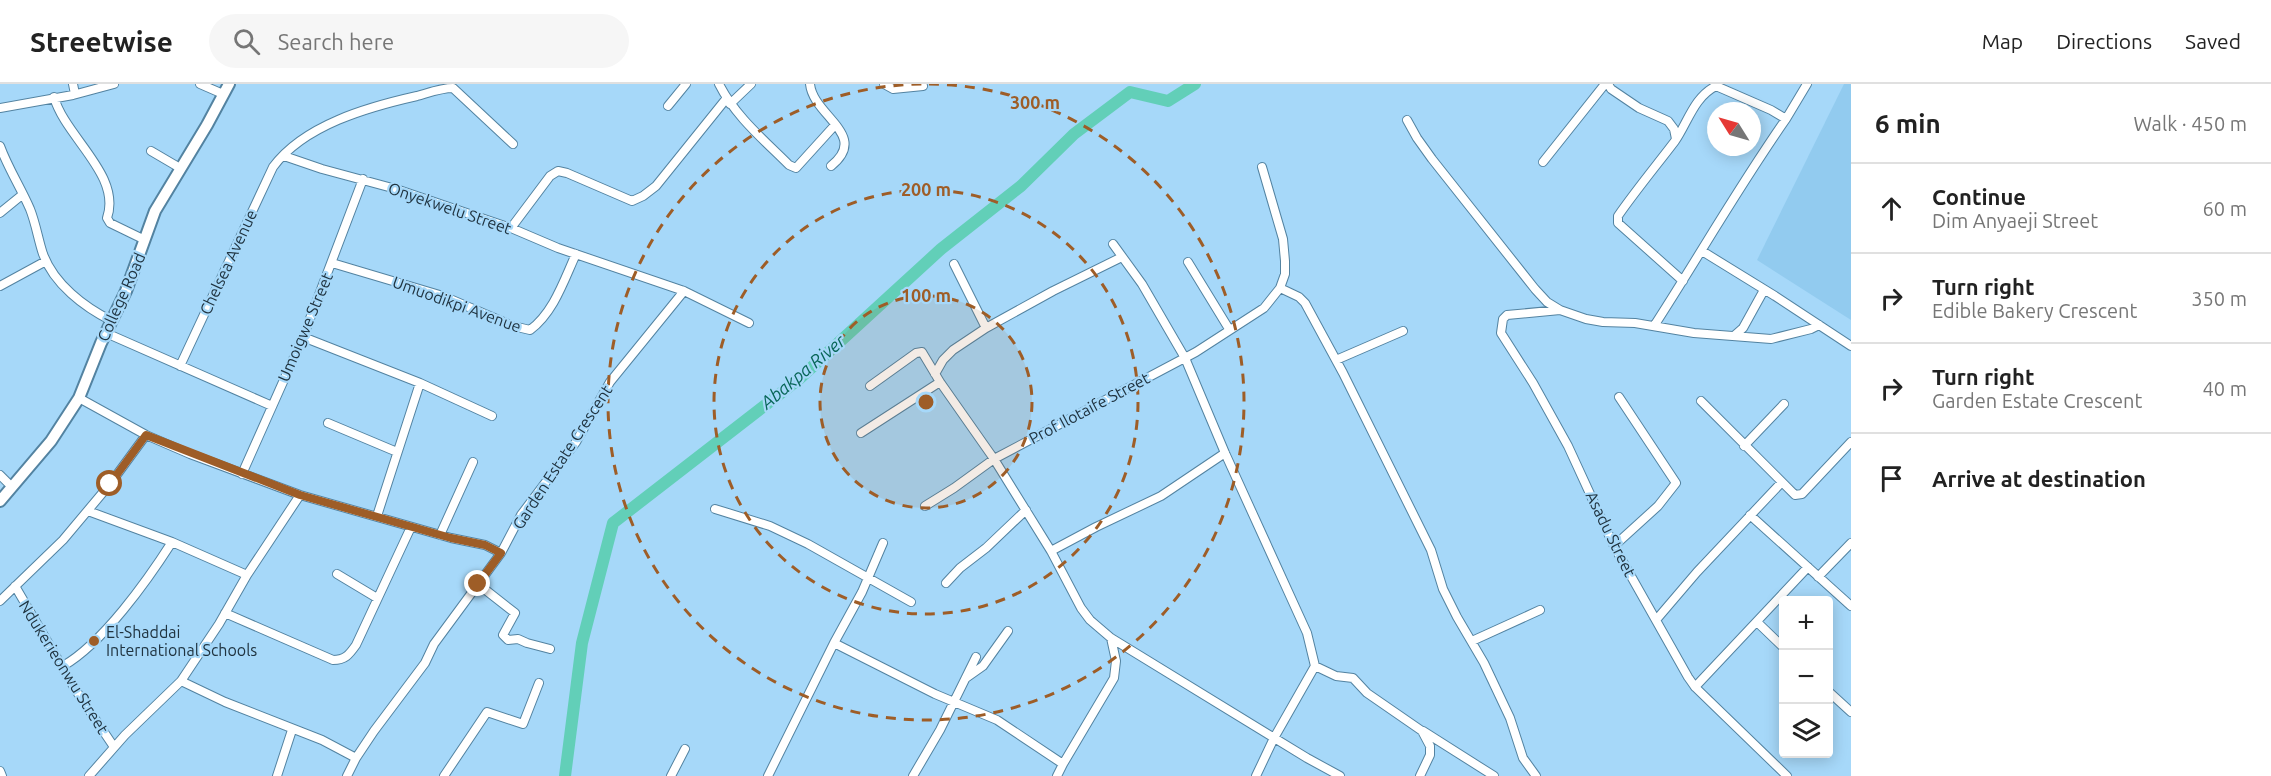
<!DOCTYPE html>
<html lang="en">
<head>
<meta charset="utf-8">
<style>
  :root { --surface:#fff; --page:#f6f6f6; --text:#222; --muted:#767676; --line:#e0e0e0 }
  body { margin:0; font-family:Ubuntu,sans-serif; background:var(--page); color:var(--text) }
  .controls { position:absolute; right:18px; bottom:18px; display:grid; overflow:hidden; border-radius:6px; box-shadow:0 3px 15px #0003 }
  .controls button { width:54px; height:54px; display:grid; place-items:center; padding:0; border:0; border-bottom:2px solid var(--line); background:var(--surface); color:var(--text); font:30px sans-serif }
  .compass { position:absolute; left:1707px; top:18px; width:54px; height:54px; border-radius:50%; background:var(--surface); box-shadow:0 3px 15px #0003; rotate:307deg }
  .stop { position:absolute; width:18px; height:18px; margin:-14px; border:4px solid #9e5d27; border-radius:50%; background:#fff }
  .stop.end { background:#9e5d27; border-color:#fff; box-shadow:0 2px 6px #0008 }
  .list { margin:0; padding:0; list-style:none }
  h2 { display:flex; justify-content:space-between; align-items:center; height:78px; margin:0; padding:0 24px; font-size:26px }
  h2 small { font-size:20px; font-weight:400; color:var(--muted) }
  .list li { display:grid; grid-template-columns:39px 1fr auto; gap:18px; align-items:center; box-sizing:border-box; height:90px; padding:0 24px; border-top:2px solid var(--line) }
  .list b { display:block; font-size:22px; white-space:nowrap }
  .list p { margin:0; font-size:20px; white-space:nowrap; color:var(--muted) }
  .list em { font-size:20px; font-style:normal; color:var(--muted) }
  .icon { flex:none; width:33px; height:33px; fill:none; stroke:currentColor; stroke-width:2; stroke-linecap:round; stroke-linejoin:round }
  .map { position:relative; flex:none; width:1851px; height:692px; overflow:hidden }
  header { display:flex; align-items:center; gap:36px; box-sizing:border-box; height:84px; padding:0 30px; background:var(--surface); border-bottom:2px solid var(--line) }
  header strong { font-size:28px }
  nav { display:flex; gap:33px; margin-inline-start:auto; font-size:21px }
  .search { width:420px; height:54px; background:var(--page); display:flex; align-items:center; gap:15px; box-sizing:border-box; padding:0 21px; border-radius:33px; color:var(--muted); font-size:22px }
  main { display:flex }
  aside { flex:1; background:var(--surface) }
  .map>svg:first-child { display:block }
  .built { fill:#92cbef }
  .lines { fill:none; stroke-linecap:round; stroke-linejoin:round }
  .river { stroke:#62cfb8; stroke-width:12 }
  .street-casing { stroke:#5383a1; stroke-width:10 }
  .secondary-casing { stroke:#5383a1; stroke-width:14 }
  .street { stroke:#fff; stroke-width:8 }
  .secondary { stroke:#fff; stroke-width:10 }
  .route { stroke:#9e5d27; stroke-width:8 }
  .ring { fill:none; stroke:#9e5d27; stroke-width:3; stroke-dasharray:10 8 }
  .poi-dot { fill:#9e5d27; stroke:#a6d8f9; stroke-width:2 }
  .labels { text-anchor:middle; stroke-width:4.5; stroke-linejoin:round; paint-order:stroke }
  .street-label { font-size:16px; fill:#203441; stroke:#a6d8f9 }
  .poi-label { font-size:16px; fill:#203441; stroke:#a6d8f9; text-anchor:start }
  .water-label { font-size:18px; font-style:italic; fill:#086657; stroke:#a6d8f9 }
  .centre { fill:#9e5d27; stroke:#a6d8f9; stroke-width:3 }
  .ring-label { font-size:18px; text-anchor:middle; font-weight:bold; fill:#9e5d27; stroke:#a6d8f9; stroke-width:4.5; stroke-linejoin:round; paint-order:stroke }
</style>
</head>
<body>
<header>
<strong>Streetwise</strong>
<div class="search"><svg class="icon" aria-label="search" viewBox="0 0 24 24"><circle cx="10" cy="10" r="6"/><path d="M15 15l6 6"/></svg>Search here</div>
<nav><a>Map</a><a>Directions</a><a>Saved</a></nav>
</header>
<main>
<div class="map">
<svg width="1851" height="692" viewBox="0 0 1851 692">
  <rect width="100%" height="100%" fill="#a6d8f9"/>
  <!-- built -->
  <path class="built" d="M1844 0H1851V236L1757 176Z"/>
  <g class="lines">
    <!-- river -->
    <path class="river" d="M565 692 582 559 613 439 799 295 941 165 1021 102 1074 50 1130 8 1168 17 1195 0"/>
    <!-- street casing -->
    <g class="street-casing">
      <path id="street" d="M73 0 75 10
        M200 0 223 10
        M719 0C735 32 764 56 789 81L796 84 835 41
        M810 0C813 32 870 51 831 82
        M884 0 893 5 923 2
        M1608 0 1611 5 1639 24 1668 37 1674 45 1676 55
        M54 13C65 53 122 91 107 134L110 139 145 156
        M730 20 751 0
        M668 22 686 0
        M0 24 73 11 114 0
        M1786 35 1807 0
        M1407 36 1417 54 1432 75 1535 205 1547 218 1560 226 1586 235 1603 238 1635 239 1694 249 1771 255 1811 245 1819 241
        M0 62C8 84 21 104 30 125 36 140 38 155 43 170 54 200 84 223 112 237
        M151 67 180 84
        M284 72 322 85 396 105 511 144 558 164 684 207 749 239
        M1543 78 1605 0
        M0 129 22 111
        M511 144 550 92 558 87 567 89 632 117 643 112 656 102 726 15
        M1113 160 1142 200 1185 274 1225 369 1307 549 1315 582 1274 654 1256 692
        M1702 167 1775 212 1851 262
        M1188 178 1229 245
        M332 179 443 212 513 242 530 246C554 228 564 196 576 170
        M954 180 986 244
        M0 202 46 177
        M1280 204 1299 213 1305 219 1343 289 1431 466 1443 505 1457 533 1484 579 1510 634 1523 674 1536 692
        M1560 226 1507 231 1503 235 1501 249 1533 299 1568 362 1614 462 1688 593 1695 603 1787 692
        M1654 242C1698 174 1739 102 1786 35L1771 26 1716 2C1694 13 1688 38 1675 57 1656 82 1636 106 1618 132V139L1683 197
        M106 249 272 322
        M1735 251 1743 244 1764 206
        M303 253 420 299 492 332
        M1336 276 1403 247
        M180 282 273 83C304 41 368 23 417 12 428 9 441 4 453 4L513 60
        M935 290 943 276 953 266 986 244 1053 207 1122 173
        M870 302 916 269 922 268 940 298 994 375 1051 467 1081 524 1090 536 1111 554 1307 674 1340 692
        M79 314 146 351 190 370 300 411 451 454 485 461 501 469
        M1701 317 1795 411 1802 410 1851 358
        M328 339 397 368
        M861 349 940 298
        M1744 362 1784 320
        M242 390 303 253 363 95
        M0 391 12 403
        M925 422 954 404 994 375 1196 268 1264 224 1280 204 1285 190V177L1283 155 1262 83
        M715 425 770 442 808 460 911 518
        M88 427 172 458 247 491
        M1750 431 1851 522
        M377 432 420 299
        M440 451 473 378
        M883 459 862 508 834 559 935 610 997 636 1063 680 1057 692
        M1614 462 1658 422 1676 399 1619 313
        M1051 467 1096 443 1161 412 1225 369
        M337 490 377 514
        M1818 493 1851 459
        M946 499 960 484 986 464 1026 426
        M478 500 515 529 503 551 508 556 518 555 527 559 550 565
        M15 502 75 605 114 663
        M0 517 63 456 110 400 146 351
        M225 529 333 576C345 576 349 571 356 561L411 443
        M1656 536 1697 488 1781 399
        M1757 538 1784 564
        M1472 557 1540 526
        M63 582C103 559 147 497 172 458
        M1315 582 1336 592 1353 594 1367 609 1422 647 1430 662V671L1420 692
        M966 594 983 582 1008 547
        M181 597 225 618 322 656 356 674
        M1695 603 1808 483
        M1828 607 1851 628
        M1423 647 1494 692
        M1063 680 1114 594 1116 577 1111 554
        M0 687 2 692
        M89 692 125 651 181 597 219 540 247 491 300 411
        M277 692 292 646
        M347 692 356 674 374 647 425 579 434 560 501 469 521 431 576 358 610 298 684 207
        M444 692 487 628 523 640 539 599
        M671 692 685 665
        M768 692 834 559
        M913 692 940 646 976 573"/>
    </g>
    <!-- secondary casing -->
    <g class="secondary-casing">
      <path id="secondary" d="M0 417 51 357 79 314 101 259 126 207 155 127 207 41 229 0"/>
    </g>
    <!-- street -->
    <use href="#street" class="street"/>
    <!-- secondary -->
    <use href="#secondary" class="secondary"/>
  </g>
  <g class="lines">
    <!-- route -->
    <path class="route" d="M110 400 146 351 300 411 451 454 485 461 501 469 478 500"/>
  </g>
  <!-- distance rings -->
  <circle cx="926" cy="318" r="106" fill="#9e5d27" fill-opacity=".12"/>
  <g class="ring">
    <circle cx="926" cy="318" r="106"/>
    <circle cx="926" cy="318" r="212"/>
    <path d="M929 0A318 318 0 1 1 923 0"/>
  </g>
  <!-- markers -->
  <circle class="poi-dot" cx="94" cy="557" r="6"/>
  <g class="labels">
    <!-- street labels -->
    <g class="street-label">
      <text transform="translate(450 124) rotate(19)" y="6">Onyekwelu Street</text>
      <text transform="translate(228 178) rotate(-65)" y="6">Chelsea Avenue</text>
      <text transform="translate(121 213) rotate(-66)" y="6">College Road</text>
      <text transform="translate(457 220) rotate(20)" y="6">Umuodikpi Avenue</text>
      <text transform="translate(305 243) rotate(-67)" y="6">Umoigwe Street</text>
      <text transform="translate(1089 324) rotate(-28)" y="6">Prof Ilotaife Street</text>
      <text transform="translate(562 373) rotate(-57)" y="6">Garden Estate Crescent</text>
      <text transform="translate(1611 450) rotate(64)" y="6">Asadu Street</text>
      <text transform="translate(64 583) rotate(58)" y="6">Ndukerieonwu Street</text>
    </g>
    <!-- poi labels -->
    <g class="poi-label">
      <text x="106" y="554">El-Shaddai<tspan x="106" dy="18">International Schools</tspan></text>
    </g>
    <!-- water labels -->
    <g class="water-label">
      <text transform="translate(803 288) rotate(-40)" y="6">Abakpa River</text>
    </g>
  </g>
  <circle cx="926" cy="318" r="9" class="centre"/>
  <g class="ring-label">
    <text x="1035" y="25">300 m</text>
    <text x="926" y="112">200 m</text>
    <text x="926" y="218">100 m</text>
  </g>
</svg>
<div class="controls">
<button>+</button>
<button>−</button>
<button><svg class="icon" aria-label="layers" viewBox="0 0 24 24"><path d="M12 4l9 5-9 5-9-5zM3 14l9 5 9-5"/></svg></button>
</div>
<svg class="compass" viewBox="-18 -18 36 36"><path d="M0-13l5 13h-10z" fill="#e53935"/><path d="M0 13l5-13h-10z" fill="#767676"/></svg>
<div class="stop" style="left:110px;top:400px"></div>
<div class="stop end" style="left:478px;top:500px"></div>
</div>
<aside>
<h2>6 min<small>Walk · 450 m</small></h2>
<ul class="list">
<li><svg class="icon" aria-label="ahead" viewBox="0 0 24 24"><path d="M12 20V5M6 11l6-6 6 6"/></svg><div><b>Continue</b><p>Dim Anyaeji Street</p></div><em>60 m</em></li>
<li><svg class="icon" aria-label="right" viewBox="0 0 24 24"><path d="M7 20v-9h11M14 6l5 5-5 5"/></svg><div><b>Turn right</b><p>Edible Bakery Crescent</p></div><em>350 m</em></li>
<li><svg class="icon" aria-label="right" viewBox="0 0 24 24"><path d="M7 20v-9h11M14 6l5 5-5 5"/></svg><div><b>Turn right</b><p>Garden Estate Crescent</p></div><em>40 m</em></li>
<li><svg class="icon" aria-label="arrive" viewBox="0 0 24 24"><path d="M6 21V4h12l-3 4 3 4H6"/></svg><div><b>Arrive at destination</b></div></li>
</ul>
</aside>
</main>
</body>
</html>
